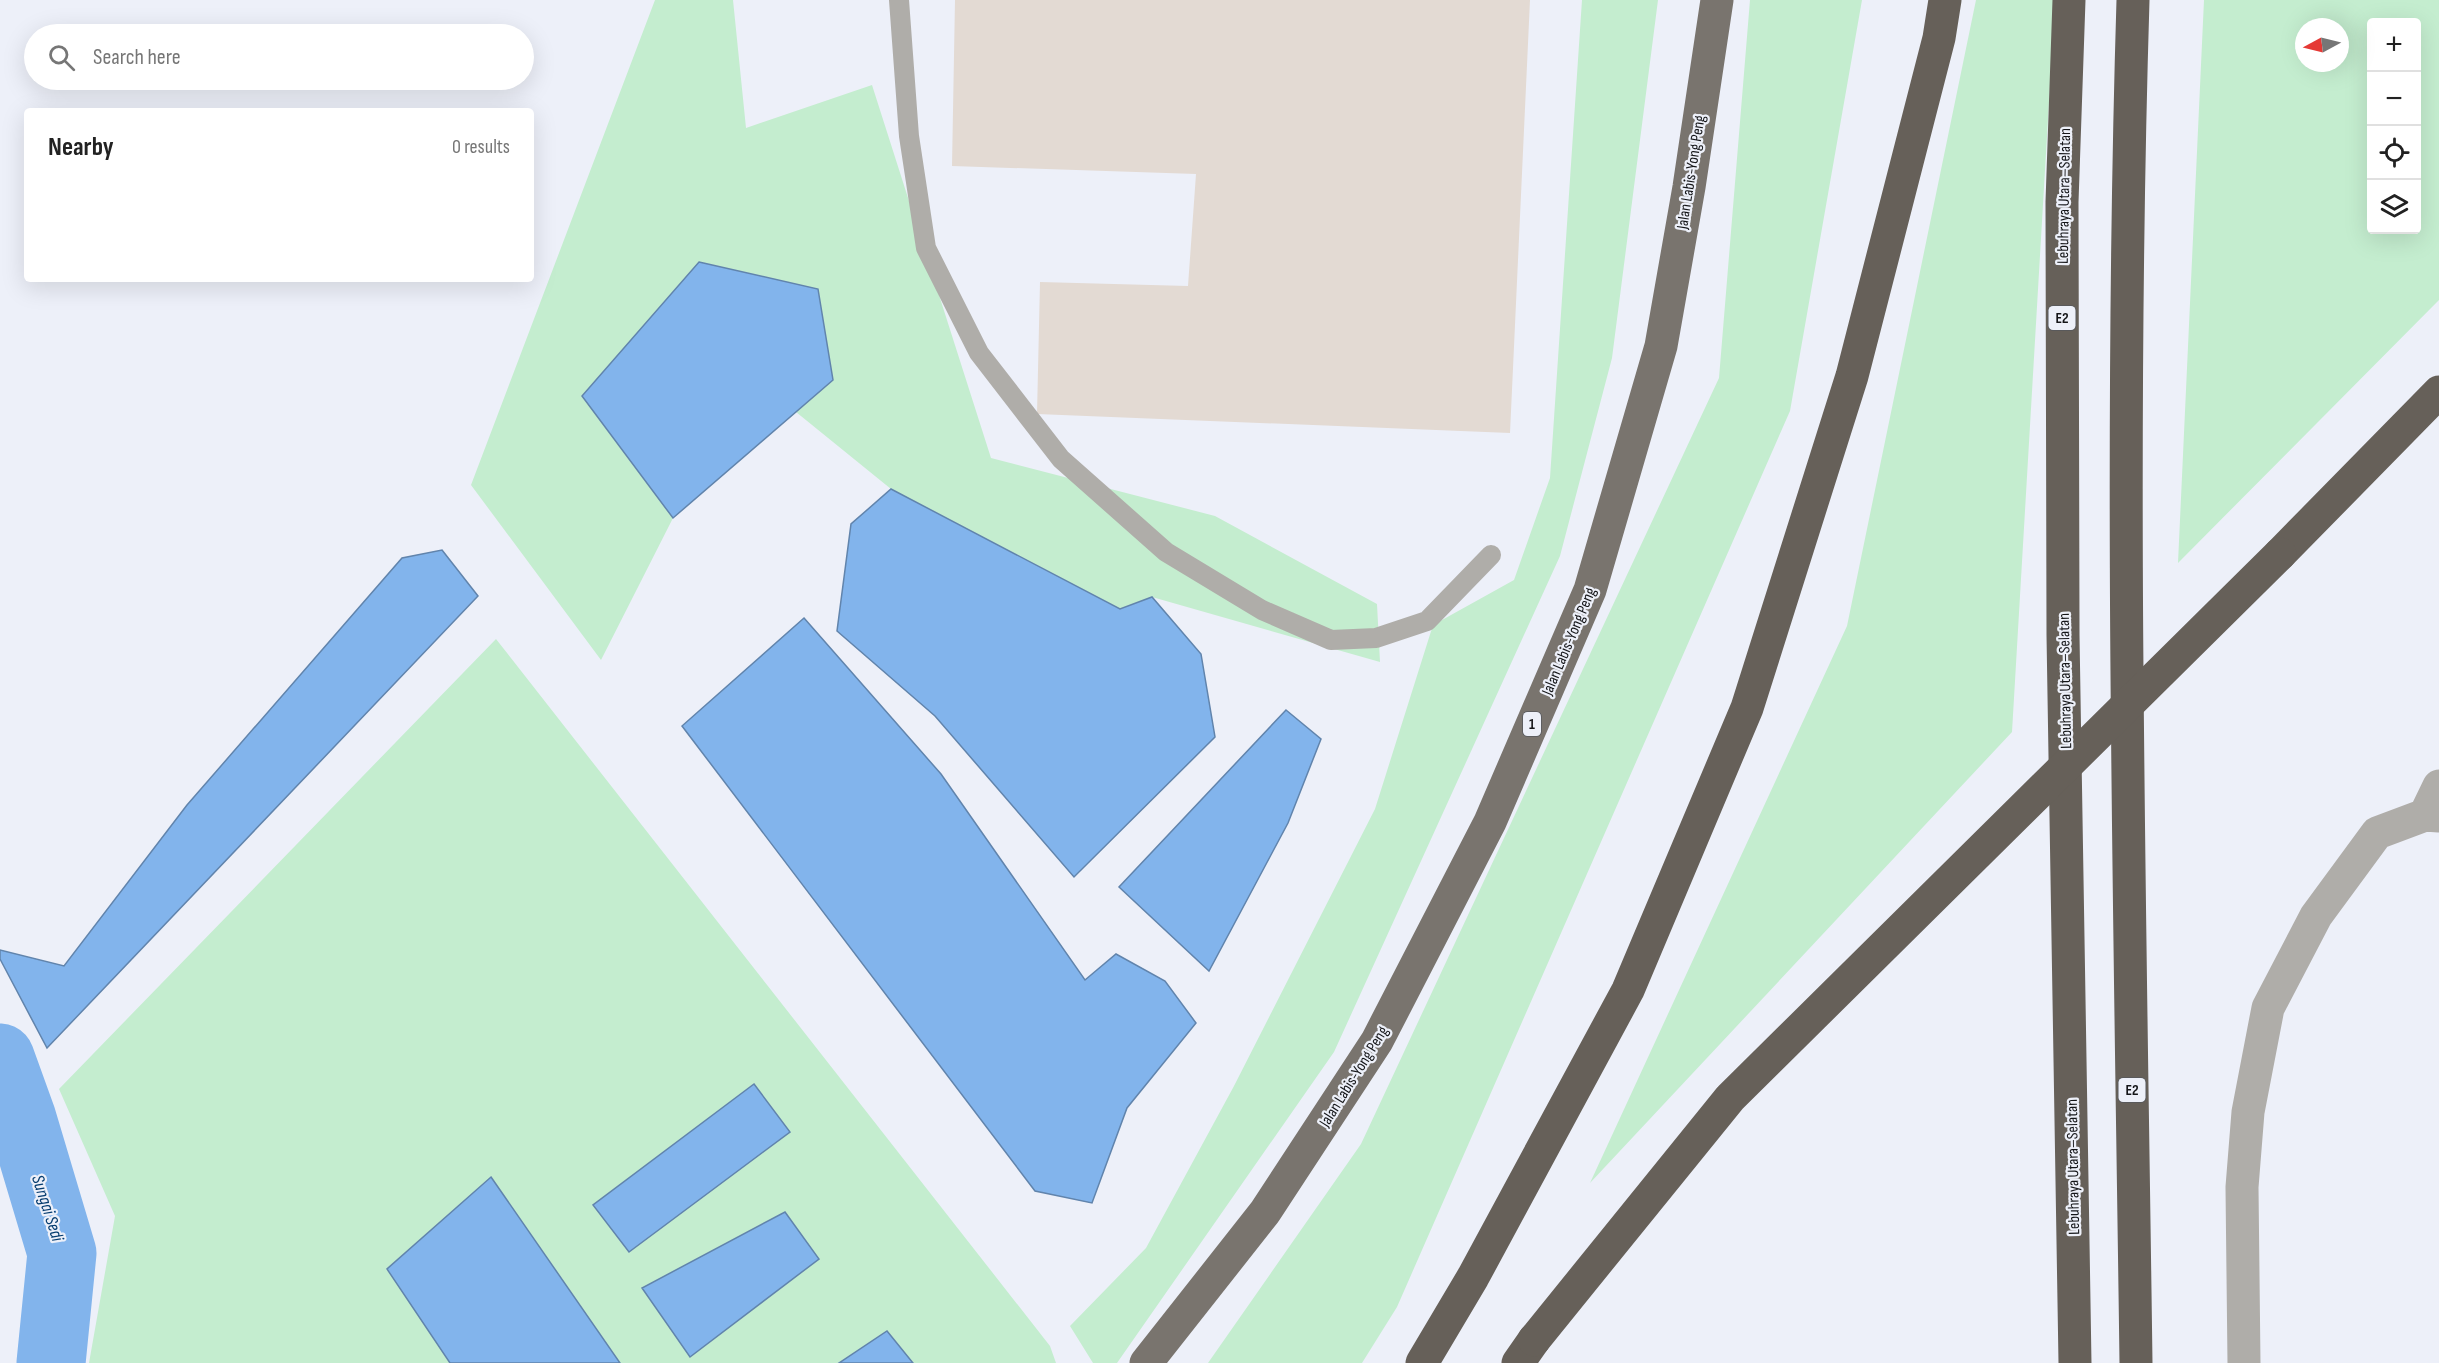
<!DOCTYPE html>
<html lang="en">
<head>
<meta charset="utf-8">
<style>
  :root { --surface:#fff; --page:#f6f6f6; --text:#222; --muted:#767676; --line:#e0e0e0 }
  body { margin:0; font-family:"Sofia Sans Condensed",sans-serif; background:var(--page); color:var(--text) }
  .controls { position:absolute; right:18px; top:18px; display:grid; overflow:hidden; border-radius:6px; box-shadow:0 6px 24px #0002 }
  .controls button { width:54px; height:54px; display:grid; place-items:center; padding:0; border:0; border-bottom:2px solid var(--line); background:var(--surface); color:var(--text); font:30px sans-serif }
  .compass { position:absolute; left:2295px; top:18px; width:54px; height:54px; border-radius:50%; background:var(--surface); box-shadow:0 6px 24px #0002; rotate:263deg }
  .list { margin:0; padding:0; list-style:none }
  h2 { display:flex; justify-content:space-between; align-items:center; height:78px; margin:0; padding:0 24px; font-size:26px }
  h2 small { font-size:20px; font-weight:400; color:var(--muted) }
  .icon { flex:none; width:33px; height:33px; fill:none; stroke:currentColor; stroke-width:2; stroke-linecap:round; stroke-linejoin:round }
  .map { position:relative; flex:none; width:2439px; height:1363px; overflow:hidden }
  .search { position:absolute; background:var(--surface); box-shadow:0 6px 24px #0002; left:24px; top:24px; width:510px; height:66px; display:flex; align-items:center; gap:15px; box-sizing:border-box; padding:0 21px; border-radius:33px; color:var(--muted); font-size:22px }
  .panel { position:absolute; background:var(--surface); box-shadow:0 6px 24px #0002; left:24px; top:108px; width:510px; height:174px; border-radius:6px }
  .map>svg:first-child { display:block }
  .green { fill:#c4edcf; fill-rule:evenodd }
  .water { fill:#82b4ec; stroke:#6184ac; stroke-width:1.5 }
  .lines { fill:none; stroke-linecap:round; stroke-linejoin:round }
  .river { stroke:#82b4ec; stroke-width:69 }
  .building { fill:#e3dad3 }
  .service { stroke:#afada9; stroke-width:20 }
  .minor { stroke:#afada9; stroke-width:33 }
  .primary { stroke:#79746e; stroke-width:33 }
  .motorway { stroke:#666059; stroke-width:33 }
  .motorway-bridge { stroke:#666059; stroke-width:33 }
  .labels { text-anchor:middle; stroke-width:4.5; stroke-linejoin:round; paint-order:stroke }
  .shield { fill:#edf0f9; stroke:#55575c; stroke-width:1.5 }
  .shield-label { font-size:15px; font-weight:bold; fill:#141518 }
  .street-label { font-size:16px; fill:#141518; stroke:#edf0f9 }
  .water-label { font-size:18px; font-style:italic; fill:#063d70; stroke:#edf0f9 }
</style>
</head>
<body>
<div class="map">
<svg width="2439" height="1363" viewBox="0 0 2439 1363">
  <rect width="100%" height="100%" fill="#edf0f9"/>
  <!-- green -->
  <path class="green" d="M655 0H733L746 128 872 85 991 458 1215 516 1377 604 1380 662 1152 597 1120 609 891 489 796 412 833 380 818 289 700 262 582 396 673 518 601 660 471 485Z
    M1582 0H1658L1612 358 1560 556 1334 1052 1117 1363H1093L1070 1326 1146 1248 1234 1086 1375 809 1433 625 1514 580 1550 478Z
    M1750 0H1862L1790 411 1397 1307 1362 1363H1208L1361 1144 1719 378Z
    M1976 0H2055L2012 732 1590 1183 1847 626Z
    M2204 0H2439V300L2178 563ZM2372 22H2416V230H2372ZM2304 27H2340V63H2304Z
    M496 639 1050 1346 1056 1363H89L115 1216 59 1089Z"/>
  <!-- water -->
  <path class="water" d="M699 262 818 289 833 380 673 518 582 396Z
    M891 489 1120 609 1152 597 1201 654 1215 737 1074 877 935 716 837 631 851 524Z
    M442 550 478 596 47 1048 0 959V950L64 966 187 805 402 558Z
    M804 618 941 774 1085 980 1116 954 1165 981 1196 1023 1127 1108 1092 1203 1035 1191 682 726Z
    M1286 710 1321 739 1288 823 1209 971 1119 887Z
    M754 1084 790 1132 629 1252 593 1205Z
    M491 1177 620 1363H450L387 1269Z
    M785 1212 819 1259 690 1357 642 1288Z
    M887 1331 913 1363H839Z"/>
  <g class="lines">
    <!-- river -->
    <path class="river" d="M0 1058 22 1119 62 1253 51 1363"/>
  </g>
  <!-- building -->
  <path class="building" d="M955 0H1530L1510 433 1037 414 1040 282 1188 286 1196 174 952 166Z"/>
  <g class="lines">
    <!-- service -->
    <path class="service" d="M899 0 909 136 926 248 979 353 1061 459 1166 552 1262 610 1331 640 1376 638 1427 621 1491 555"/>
    <!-- minor -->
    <path class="minor" d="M2425 815 2439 786
      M2244 1363 2242 1187 2248 1112 2268 1008 2316 916 2377 833 2425 815 2439 816"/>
    <!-- primary -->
    <path class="primary" d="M1146 1363 1265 1212 1377 1041 1490 822 1590 590 1661 346 1689 187 1717 0"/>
    <!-- motorway -->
    <path class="motorway" d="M2069 0 2062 202 2063 635 2075 1363
      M2133 0C2119 454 2130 909 2136 1363
      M2280 554 2439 392
      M1422 1363 1473 1277 1628 990 1747 708 1852 376 1939 38 1945 0
      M1518 1363 1534 1340"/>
    <!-- motorway-bridge -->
    <path class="motorway-bridge" d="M1534 1340 1730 1098 2280 554"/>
  </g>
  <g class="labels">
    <!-- shield labels -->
    <g class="shield">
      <rect x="2048.5" y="306" width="27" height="24" rx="4.5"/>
      <rect x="1523" y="712" width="18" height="24" rx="4.5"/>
      <rect x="2118.5" y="1078" width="27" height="24" rx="4.5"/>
    </g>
    <g class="shield-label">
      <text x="2062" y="323">E2</text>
      <text x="1532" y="729">1</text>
      <text x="2132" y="1095">E2</text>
    </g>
    <!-- street labels -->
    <g class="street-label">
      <text transform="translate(1690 172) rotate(-81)" y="6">Jalan Labis-Yong Peng</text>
      <text transform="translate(2063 196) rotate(-89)" y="6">Lebuhraya Utara–Selatan</text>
      <text transform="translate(1568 641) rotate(-67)" y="6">Jalan Labis-Yong Peng</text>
      <text transform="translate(2064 681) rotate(-91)" y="6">Lebuhraya Utara–Selatan</text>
      <text transform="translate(1353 1076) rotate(-58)" y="6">Jalan Labis-Yong Peng</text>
      <text transform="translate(2072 1167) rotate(-91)" y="6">Lebuhraya Utara–Selatan</text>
    </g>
    <!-- water labels -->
    <g class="water-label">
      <text transform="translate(48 1208) rotate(72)" y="6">Sungai Sedi</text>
    </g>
  </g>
</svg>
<div class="controls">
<button>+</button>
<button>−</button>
<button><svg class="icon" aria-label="locate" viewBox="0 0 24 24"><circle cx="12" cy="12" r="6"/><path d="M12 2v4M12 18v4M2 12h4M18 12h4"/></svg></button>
<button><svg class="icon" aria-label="layers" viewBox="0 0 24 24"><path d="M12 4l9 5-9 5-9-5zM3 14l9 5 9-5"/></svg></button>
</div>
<svg class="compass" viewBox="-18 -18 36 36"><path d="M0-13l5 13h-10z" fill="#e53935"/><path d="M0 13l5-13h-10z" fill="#767676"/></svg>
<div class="search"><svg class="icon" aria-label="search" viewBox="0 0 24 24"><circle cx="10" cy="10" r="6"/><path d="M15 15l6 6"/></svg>Search here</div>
<section class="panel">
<h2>Nearby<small>0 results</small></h2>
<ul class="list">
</ul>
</section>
</div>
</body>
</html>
